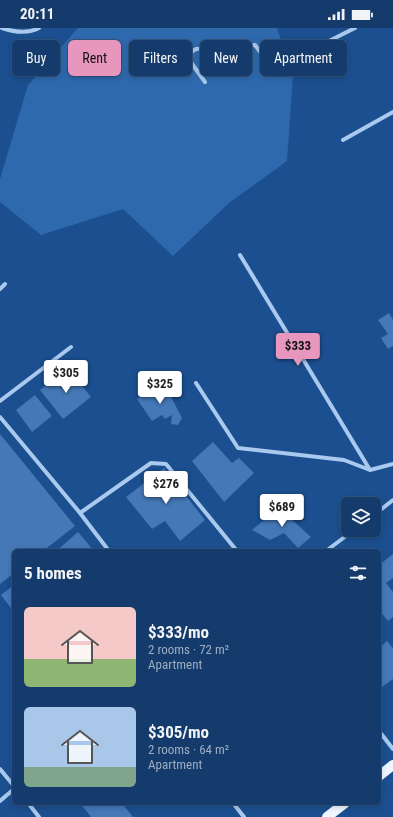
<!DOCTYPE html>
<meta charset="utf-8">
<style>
:root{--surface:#143b6b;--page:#214673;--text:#f1f3f6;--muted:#9dadc1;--line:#33557e;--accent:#e797bd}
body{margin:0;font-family:"Roboto Condensed",sans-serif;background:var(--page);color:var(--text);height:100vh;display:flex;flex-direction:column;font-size:15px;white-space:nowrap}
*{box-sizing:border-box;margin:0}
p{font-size:13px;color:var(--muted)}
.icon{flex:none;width:22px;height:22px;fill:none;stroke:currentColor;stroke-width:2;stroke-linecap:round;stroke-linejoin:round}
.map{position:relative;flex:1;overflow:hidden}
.side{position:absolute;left:12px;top:521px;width:369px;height:256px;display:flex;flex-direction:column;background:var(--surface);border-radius:6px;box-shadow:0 2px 6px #0003,0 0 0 1px var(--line)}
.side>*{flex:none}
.top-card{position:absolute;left:12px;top:12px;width:369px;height:36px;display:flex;gap:8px}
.fabs{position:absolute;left:341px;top:469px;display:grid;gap:8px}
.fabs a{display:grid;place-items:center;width:40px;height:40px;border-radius:6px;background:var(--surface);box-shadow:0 2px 6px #0003,0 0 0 1px var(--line);font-size:20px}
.price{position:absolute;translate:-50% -34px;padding:0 9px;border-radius:4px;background:#fff;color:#222;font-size:13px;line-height:26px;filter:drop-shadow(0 1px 2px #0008)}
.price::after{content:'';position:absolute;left:50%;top:24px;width:12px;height:9px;margin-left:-6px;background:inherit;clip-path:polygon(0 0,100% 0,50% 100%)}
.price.on{background:var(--accent);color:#111}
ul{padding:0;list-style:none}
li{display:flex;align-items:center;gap:12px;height:100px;padding:0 12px}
li span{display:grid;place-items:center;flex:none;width:112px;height:80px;border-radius:6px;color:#555}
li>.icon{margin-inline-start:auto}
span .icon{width:48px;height:48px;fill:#fffc;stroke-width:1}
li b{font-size:17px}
h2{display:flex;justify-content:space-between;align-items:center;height:48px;padding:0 12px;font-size:17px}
.chip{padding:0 14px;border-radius:6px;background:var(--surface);box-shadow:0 2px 6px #0003,0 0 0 1px var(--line);font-size:14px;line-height:36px}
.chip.on{background:var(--accent);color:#111}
.status{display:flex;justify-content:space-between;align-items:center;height:28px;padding:0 20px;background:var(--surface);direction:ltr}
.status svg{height:11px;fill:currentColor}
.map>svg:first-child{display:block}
.green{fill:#2e69ad}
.building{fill:#4478b7}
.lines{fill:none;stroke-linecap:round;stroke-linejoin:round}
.street{stroke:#a9c9ee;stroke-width:4}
.primary{stroke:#f0f6ff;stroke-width:10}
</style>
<div class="status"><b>20:11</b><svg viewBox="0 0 49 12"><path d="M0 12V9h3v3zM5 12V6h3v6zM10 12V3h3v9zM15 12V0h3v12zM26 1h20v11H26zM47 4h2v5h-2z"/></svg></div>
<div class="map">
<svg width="393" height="789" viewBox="0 0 393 789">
<rect width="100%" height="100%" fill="#1b4f8f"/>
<path class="green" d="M78,0H277L293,46L287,133L229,175L173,228L123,181L41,207L0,174V151L28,57Z"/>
<path class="building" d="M389,285L393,292V318L388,321L381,310L388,306L378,292Z
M68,340L91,369L63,391L40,362Z
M164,355L182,390L178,397L171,396L172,387L165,391L162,387L152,393L137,371Z
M35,367L52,388L32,404L16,382Z
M0,406L75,498L43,523H14V545L0,556Z
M213,414L232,435L239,430L254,445L224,474L192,433Z
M164,440L205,492L180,513L165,493L152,501L126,469Z
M279,480L311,509L298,520L284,505L270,512L252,502Z
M78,504L94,523H56Z
M393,526V550L386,555L393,564V589L388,593L379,582V537Z
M14,557V584L1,567Z
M387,613L393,620V651L379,661V620Z
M80,775H122L133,789H91Z"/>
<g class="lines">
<path class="street" d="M2,0C14,4 28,6 39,0
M205,54L190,33L188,26L196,21L255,17L267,33L275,38L309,20L323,16L355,0
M343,112L393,84
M240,227L370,442
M0,261L5,256
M196,355L238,420L344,432L370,442L393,436
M0,373L71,319
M0,389L80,485L151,435L166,436L237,523
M80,485L109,523
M374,487L393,472
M326,523L354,502
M379,703L393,721
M0,741L14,758
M0,773L14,761
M28,775L39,789
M233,775L244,789"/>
<path class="primary" d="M379,748L393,737
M327,789L345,775"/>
</g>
</svg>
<div class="fabs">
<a><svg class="icon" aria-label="layers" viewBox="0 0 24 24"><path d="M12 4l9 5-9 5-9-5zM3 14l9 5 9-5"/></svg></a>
</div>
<b class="price on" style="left:298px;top:339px">$333</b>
<b class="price" style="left:66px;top:366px">$305</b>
<b class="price" style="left:160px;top:377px">$325</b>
<b class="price" style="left:166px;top:477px">$276</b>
<b class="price" style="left:282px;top:500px">$689</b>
<div class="top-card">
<a class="chip">Buy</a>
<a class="chip on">Rent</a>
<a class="chip">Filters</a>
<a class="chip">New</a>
<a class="chip">Apartment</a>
</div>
<section class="side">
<h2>5 homes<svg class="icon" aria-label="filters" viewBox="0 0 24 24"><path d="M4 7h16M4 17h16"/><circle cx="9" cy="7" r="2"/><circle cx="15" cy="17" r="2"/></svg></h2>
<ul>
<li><span style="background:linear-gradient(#f6c9c9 65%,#8fb573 0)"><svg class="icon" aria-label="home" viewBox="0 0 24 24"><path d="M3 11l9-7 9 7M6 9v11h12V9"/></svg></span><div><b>$333/mo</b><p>2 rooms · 72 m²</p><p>Apartment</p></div></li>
<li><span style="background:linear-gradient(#a9c7e8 75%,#7fa58c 0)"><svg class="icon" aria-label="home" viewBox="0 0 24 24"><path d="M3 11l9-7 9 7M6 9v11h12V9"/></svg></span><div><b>$305/mo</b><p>2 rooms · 64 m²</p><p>Apartment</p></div></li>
</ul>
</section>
</div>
